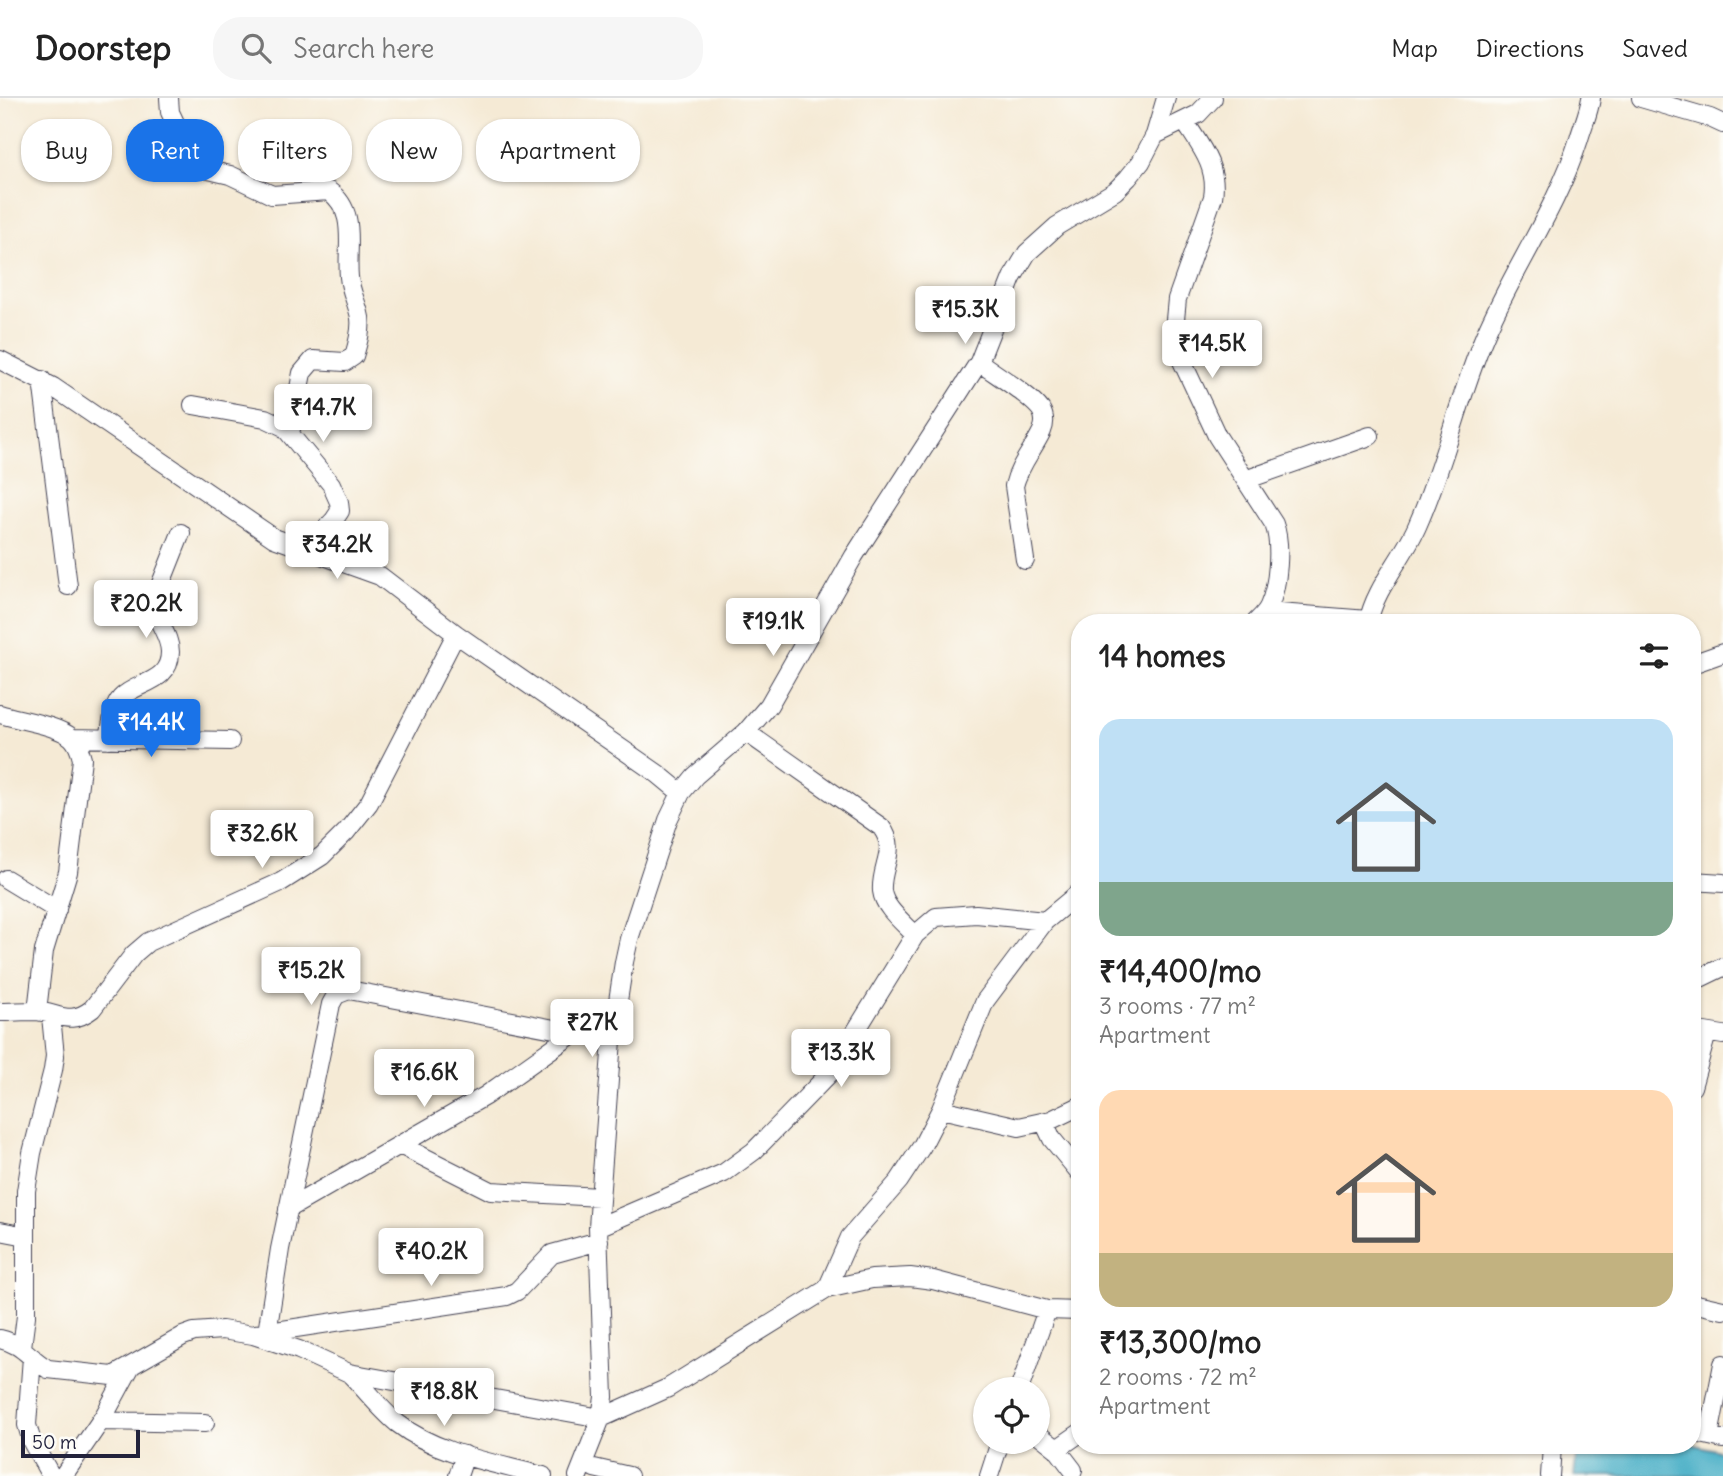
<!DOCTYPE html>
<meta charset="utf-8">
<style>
:root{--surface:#fff;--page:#f6f6f6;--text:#222;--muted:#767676;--line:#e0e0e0;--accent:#1a73e8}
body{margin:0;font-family:Delius,sans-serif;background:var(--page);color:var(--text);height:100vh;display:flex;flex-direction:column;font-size:26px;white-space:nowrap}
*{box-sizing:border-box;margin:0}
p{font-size:23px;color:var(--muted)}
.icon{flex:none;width:38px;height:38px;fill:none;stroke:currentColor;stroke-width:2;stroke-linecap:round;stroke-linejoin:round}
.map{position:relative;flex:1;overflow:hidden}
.side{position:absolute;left:1071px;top:516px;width:630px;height:840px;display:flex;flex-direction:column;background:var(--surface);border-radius:28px;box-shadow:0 2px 5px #0004}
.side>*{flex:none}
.top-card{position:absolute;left:21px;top:21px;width:665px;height:63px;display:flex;gap:14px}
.fabs{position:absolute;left:973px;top:1279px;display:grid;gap:14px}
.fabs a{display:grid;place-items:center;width:77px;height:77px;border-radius:50%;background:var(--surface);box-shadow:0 2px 5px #0004;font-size:35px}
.scale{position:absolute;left:21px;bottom:18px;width:119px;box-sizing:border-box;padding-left:7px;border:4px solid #22223b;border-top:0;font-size:19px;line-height:24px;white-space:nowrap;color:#22223b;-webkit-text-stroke:5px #fdfcf7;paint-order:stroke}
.price{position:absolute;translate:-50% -60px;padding:0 16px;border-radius:7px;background:#fff;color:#222;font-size:23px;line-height:46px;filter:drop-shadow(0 2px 4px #0008)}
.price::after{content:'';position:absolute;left:50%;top:42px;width:21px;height:16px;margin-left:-10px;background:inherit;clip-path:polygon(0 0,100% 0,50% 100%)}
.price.on{background:var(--accent);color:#fff}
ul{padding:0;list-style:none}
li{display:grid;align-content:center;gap:14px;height:371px;padding:0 28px}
li span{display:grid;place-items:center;height:217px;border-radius:21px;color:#555}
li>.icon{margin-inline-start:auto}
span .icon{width:126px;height:126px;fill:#fffc;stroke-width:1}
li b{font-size:30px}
h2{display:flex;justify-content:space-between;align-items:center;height:84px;padding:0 28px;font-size:30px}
.tag{padding:0 24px;border-radius:28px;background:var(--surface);box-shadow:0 2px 5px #0004;font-size:24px;line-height:63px}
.tag.on{background:var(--accent);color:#fff}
header{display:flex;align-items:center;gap:42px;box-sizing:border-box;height:98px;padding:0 35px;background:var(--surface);border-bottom:2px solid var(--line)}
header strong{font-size:33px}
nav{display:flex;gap:38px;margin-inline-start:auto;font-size:24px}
.search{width:490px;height:63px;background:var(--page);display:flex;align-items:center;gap:18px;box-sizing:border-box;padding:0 24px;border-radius:28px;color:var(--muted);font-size:26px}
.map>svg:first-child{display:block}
.water{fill:#47aec6;stroke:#346880;stroke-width:2}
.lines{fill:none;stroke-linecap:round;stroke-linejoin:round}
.minor-casing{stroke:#424052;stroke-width:20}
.minor{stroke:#fff;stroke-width:18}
</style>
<header>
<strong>Doorstep</strong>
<div class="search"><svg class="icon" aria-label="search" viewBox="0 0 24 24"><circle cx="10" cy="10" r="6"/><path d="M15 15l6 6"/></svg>Search here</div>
<nav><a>Map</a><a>Directions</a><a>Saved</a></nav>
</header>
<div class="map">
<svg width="1723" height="1378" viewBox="0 0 1723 1378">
<rect width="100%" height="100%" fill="#fdfcf7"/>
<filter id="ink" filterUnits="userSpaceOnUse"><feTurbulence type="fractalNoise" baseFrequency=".0143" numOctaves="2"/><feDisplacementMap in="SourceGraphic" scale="14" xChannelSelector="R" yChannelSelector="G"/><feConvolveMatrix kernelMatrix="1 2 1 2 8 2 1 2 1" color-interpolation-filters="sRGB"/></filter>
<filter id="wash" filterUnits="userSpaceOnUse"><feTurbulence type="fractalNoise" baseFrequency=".00686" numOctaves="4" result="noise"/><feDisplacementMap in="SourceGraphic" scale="28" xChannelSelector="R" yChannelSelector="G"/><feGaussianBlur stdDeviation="1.57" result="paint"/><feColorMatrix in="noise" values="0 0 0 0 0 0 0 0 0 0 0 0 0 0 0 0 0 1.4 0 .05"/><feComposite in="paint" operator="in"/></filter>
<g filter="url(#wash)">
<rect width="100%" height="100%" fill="#f5ead5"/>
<path class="water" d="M1692,1346L1723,1354V1378H1574L1577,1353L1586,1348Z"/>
</g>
<g filter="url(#ink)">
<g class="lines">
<defs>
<path id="minor" d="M169,0L170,14L196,69L230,77L272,97L329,93C358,114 346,148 349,179C350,191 356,203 359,215C363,228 358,245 354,258L345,264L313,262L302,275L290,336
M1641,0L1710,20L1723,26
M1185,24C1201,49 1218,69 1213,99L1177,201L1174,232L1181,261L1217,338L1274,426C1282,447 1278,488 1269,508C1266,515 1260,520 1255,525
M1155,37L1198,16L1213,0
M0,262L53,289L274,440L380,478L456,536L658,676L681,695
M979,264C995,276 1030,297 1041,312C1045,319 1045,326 1042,333C1033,352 1019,367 1014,388L1025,462
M42,282L68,488
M193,307L265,320L284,329L331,386L339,404L340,413L334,422L306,452
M1245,382L1370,338
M1266,514L1368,522
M1368,525C1375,489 1404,460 1418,426C1445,365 1459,298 1485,237C1514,170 1557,110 1579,41C1583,27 1589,14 1591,0
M1692,566L1723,555
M0,616C19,622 58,627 72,640C78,646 80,653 82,661L68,774L44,853L37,913
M746,634L881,729C899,752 880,768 882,793C884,810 904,825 915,837
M72,640L230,643
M109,641C112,627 112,610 121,600C136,583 170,586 170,554C170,536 154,522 154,503L181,435
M6,781L57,812
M1692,783L1723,785
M1692,884L1723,869
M0,914C11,914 23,913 34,913C58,914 69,929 92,911L134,856L148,844L281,784L322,758L346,734L369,705L456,536
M1692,932L1723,937
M1692,989L1707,935
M941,1011L1019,1029L1051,1022L1080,1008
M1044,1024L1052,1041L1080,1075
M400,1047L491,1093L600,1099
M288,1111L485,998L574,935
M598,1129L724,1075L754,1053L830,975L915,837L936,819L976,816L1045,823
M0,1133L26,1138
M827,1191L850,1139L899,1083L922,1048L941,1011L985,903L1045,823L1080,794
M1692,1205L1723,1212
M267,1235L280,1151L331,906L336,897L349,892L612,942
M256,1236L507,1198L517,1193L552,1156L599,1143
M0,1241C25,1247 28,1260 48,1271L113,1278L183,1238L194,1234L222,1232L253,1237L299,1252L349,1275L601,1320L668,1290L827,1191L872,1181L910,1179L933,1182L1047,1212L1080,1213
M22,1249L26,1218V1093L32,1055L53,972L55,958L51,918
M32,1259L27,1327L32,1344L51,1378
M349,1275C365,1291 380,1311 397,1325C438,1357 495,1365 543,1378
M1019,1292L1047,1212
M101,1323L205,1325
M1692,1334L1723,1341
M1038,1336L1057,1351L1073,1372
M1709,1338L1723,1266
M1057,1351L1080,1335
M594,1370L629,1378
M63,1378L104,1318L130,1270
M458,1378L465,1357
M578,1378L601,1320L604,1299L598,1129L612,942L624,864L629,841L668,722L681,695L695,678L746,634L769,607L854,458L979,264L1012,180L1027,155L1057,128L1115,93L1128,80L1141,64L1155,37L1166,0
M989,1378L1000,1344
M1550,1378L1552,1348"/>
</defs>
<use href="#minor" class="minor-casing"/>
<use href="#minor" class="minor"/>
</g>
</g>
</svg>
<div class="fabs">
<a><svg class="icon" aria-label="locate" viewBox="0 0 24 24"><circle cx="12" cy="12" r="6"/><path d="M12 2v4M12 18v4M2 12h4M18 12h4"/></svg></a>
</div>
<div class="scale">50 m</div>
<b class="price" style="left:965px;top:248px">₹15.3K</b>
<b class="price" style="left:1212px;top:282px">₹14.5K</b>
<b class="price" style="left:323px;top:346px">₹14.7K</b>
<b class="price" style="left:337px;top:483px">₹34.2K</b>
<b class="price" style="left:146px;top:542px">₹20.2K</b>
<b class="price" style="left:773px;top:560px">₹19.1K</b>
<b class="price on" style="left:151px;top:661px">₹14.4K</b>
<b class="price" style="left:262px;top:772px">₹32.6K</b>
<b class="price" style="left:311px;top:909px">₹15.2K</b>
<b class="price" style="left:592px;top:961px">₹27K</b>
<b class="price" style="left:841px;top:991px">₹13.3K</b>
<b class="price" style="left:424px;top:1011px">₹16.6K</b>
<b class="price" style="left:431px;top:1190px">₹40.2K</b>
<b class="price" style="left:444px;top:1330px">₹18.8K</b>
<div class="top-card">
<a class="tag">Buy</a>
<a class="tag on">Rent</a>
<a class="tag">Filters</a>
<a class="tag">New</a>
<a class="tag">Apartment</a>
</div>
<section class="side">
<h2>14 homes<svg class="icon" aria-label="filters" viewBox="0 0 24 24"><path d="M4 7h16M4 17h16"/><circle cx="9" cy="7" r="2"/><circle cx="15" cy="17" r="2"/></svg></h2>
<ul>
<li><span style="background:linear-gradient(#bfe0f5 75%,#7fa58c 0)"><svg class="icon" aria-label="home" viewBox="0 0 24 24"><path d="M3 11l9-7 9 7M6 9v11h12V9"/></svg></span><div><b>₹14,400/mo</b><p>3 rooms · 77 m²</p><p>Apartment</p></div></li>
<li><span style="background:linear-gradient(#ffd9b3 75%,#c2b280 0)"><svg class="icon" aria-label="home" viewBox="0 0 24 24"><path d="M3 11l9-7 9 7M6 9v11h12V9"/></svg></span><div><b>₹13,300/mo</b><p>2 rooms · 72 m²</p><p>Apartment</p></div></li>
</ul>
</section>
</div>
